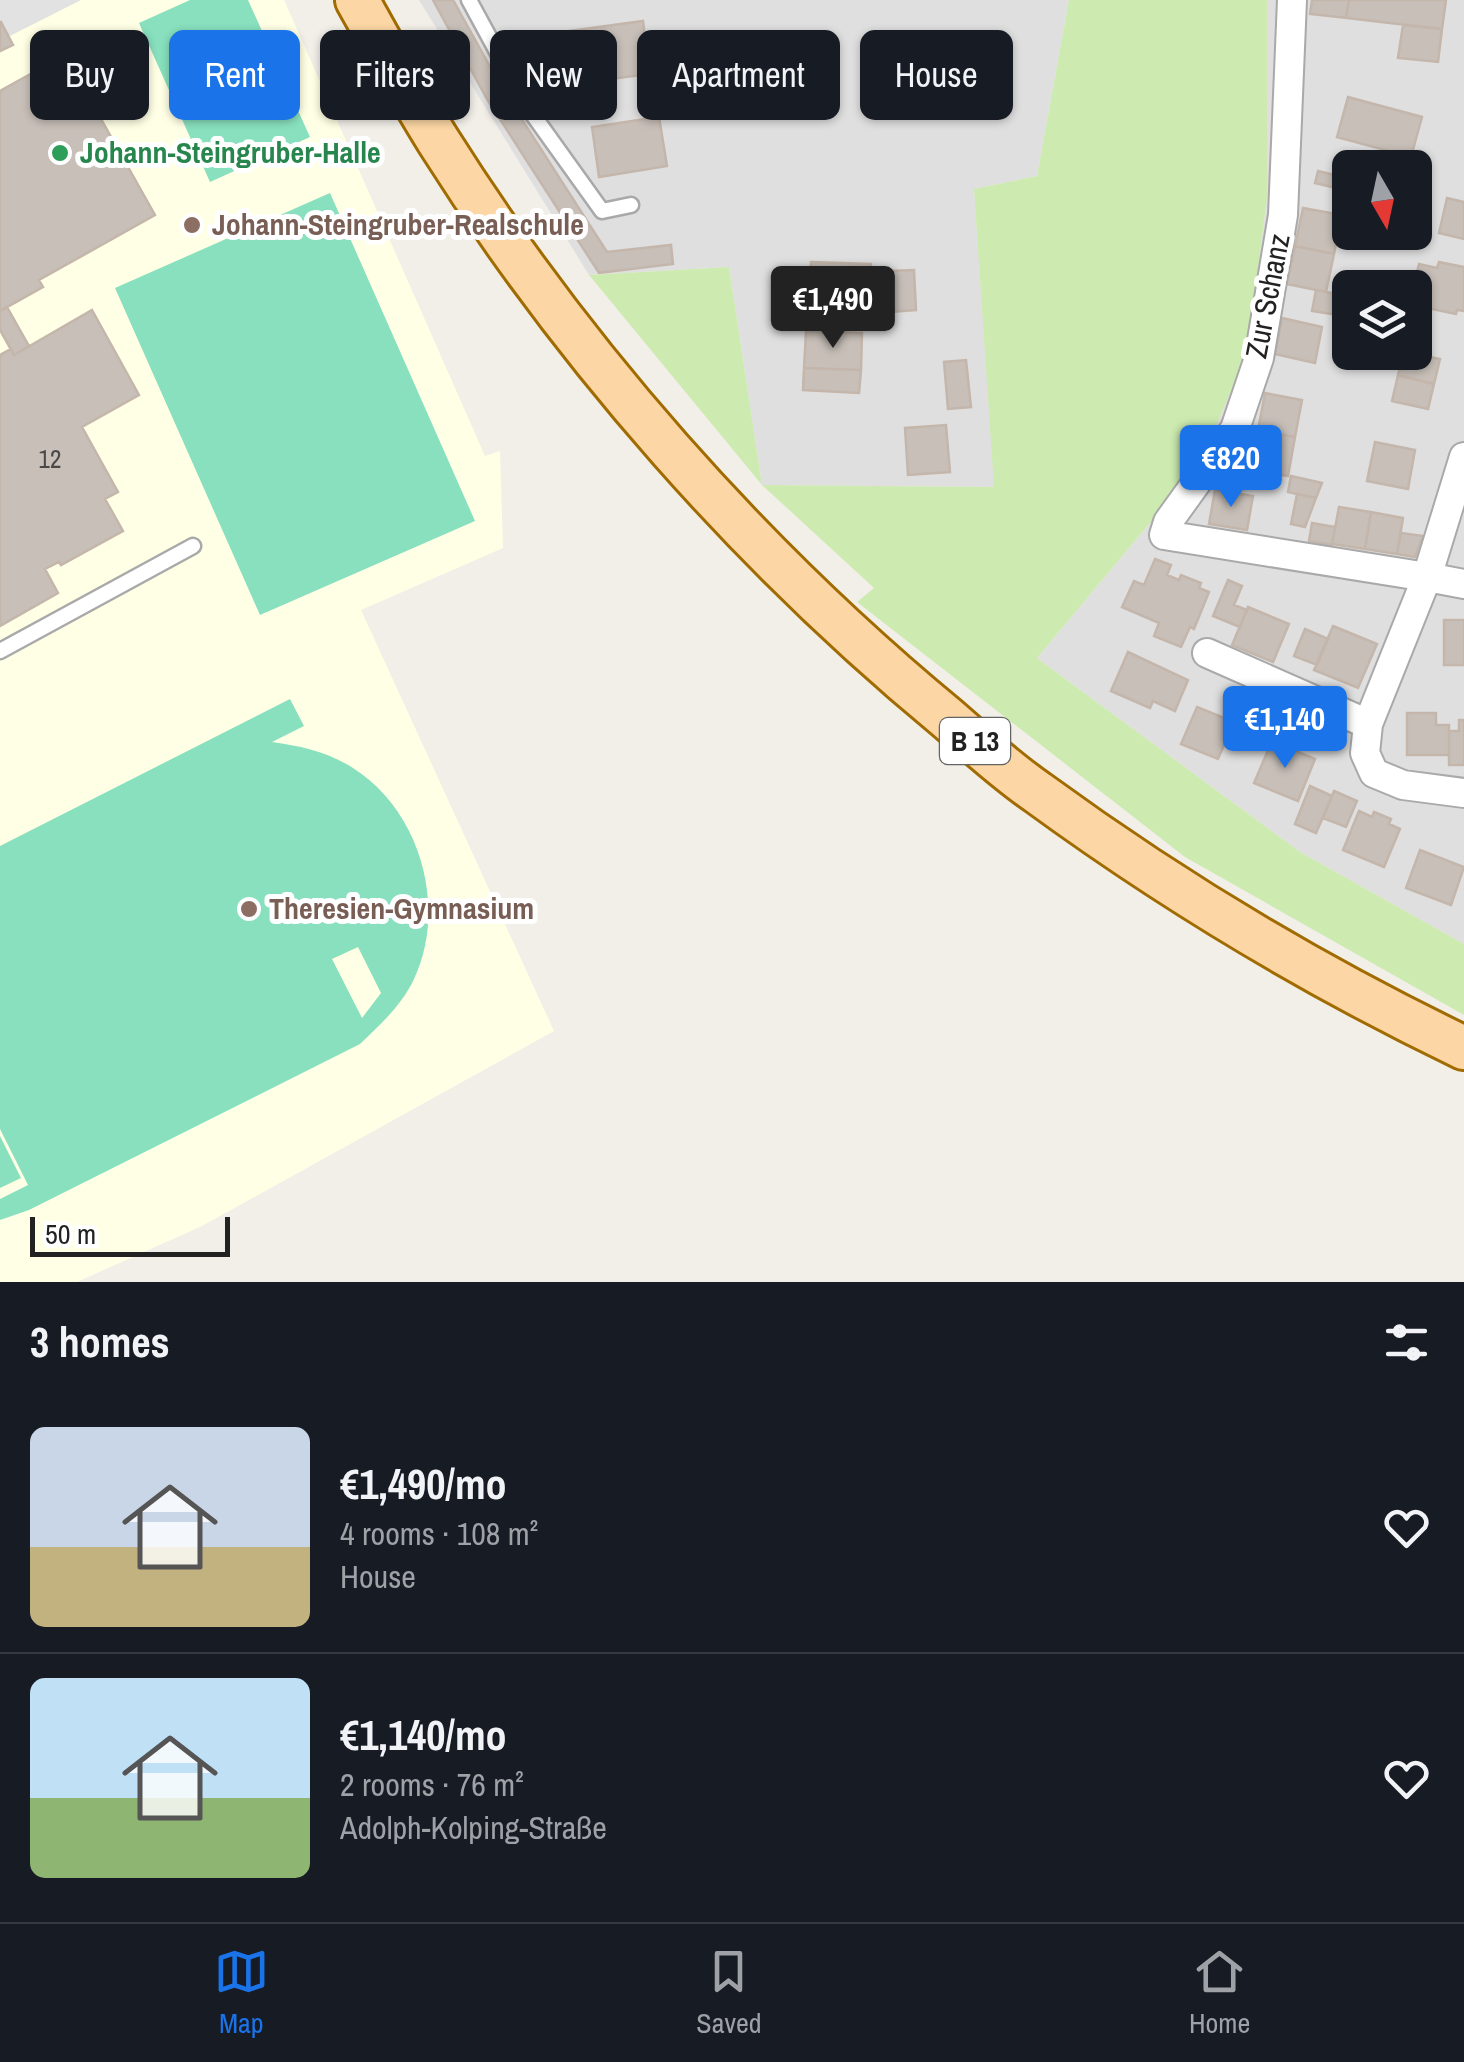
<!DOCTYPE html>
<meta charset="utf-8">
<style>
:root{--surface:#171b24;--page:#242831;--text:#f1f3f6;--muted:#9ea1a6;--line:#363941;--accent:#1a73e8}
body{margin:0;font-family:"Archivo Narrow",sans-serif;background:var(--page);color:var(--text);height:100vh;display:flex;flex-direction:column;font-size:38px;white-space:nowrap}
*{box-sizing:border-box;margin:0}
p{font-size:32px;color:var(--muted)}
.icon{flex:none;width:55px;height:55px;fill:none;stroke:currentColor;stroke-width:2;stroke-linecap:round;stroke-linejoin:round}
.map{position:relative;height:1282px;overflow:hidden}
.panel{display:flex;flex-direction:column;background:var(--surface);flex:1}
.panel>*{flex:none}
.hud{position:absolute;left:30px;top:30px;width:1405px;height:90px;display:flex;gap:20px}
.needle{width:65px;rotate:171deg}
.fabs{position:absolute;left:1332px;top:150px;display:grid;gap:20px}
.fabs a{display:grid;place-items:center;width:100px;height:100px;border-radius:15px;background:var(--surface);box-shadow:0 2px 8px #0004;font-size:50px}
.scale{position:absolute;left:30px;bottom:25px;width:200px;box-sizing:border-box;padding-left:10px;border:5px solid #222;border-top:0;font-size:28px;line-height:35px;white-space:nowrap;color:#222;-webkit-text-stroke:8px #fff;paint-order:stroke}
.price{position:absolute;translate:-50% -85px;padding:0 22px;border-radius:10px;background:var(--accent);color:#fff;font-size:32px;line-height:65px;filter:drop-shadow(0 2px 5px #0008)}
.price::after{content:'';position:absolute;left:50%;top:60px;width:30px;height:22px;margin-left:-15px;background:inherit;clip-path:polygon(0 0,100% 0,50% 100%)}
.price.on{background:#222;color:#fff}
ul{padding:0;list-style:none}
li{display:flex;align-items:center;gap:30px;height:250px;padding:0 30px}
li+li{border-top:2px solid var(--line)}
li span{display:grid;place-items:center;flex:none;width:280px;height:200px;border-radius:15px;color:#555}
li>.icon{margin-inline-start:auto}
span .icon{width:120px;height:120px;fill:#fffc;stroke-width:1}
li b{font-size:42px}
h2{display:flex;justify-content:space-between;align-items:center;height:120px;padding:0 30px;font-size:42px}
.chip{padding:0 35px;border-radius:15px;background:var(--surface);box-shadow:0 2px 8px #0004;font-size:35px;line-height:90px}
.chip.on{background:var(--accent);color:#fff}
.tabs{display:flex;justify-content:space-around;align-items:center;height:140px;border-top:2px solid var(--line);background:var(--surface);font-size:28px;color:var(--muted)}
.tabs a{display:grid;justify-items:center;gap:5px}
.tabs .on{color:var(--accent)}
.map>svg:first-child{display:block}
.residential{fill:#e0dfdf;fill-rule:evenodd}
.education{fill:#ffffe5}
.grass{fill:#cdebb0}
.pitch{fill:#88e0be;fill-rule:evenodd}
.parking{fill:#e2e2e2}
.building{fill:#c7bfb8;stroke:#c4b6ab;stroke-width:2.5}
.lines{fill:none;stroke-linecap:round;stroke-linejoin:round}
.service-casing{stroke:#a9a9a9;stroke-width:19}
.minor-casing{stroke:#a9a9a9;stroke-width:32}
.primary-casing{stroke:#a06b00;stroke-width:48}
.service{stroke:#fff;stroke-width:14}
.minor{stroke:#fff;stroke-width:28}
.primary{stroke:#fcd6a4;stroke-width:42}
.leisure-dot{fill:#2e9e5b;stroke:#fff;stroke-width:4}
.education-dot{fill:#8d6e63;stroke:#fff;stroke-width:4}
.labels{text-anchor:middle;stroke-width:10;stroke-linejoin:round;paint-order:stroke}
.number-label{font-size:25px;fill:#4b4948}
.shield{fill:#fff;stroke:#646464;stroke-width:2.5}
.shield-label{font-size:28px;font-weight:bold;fill:#222}
.leisure-label{font-size:30px;font-weight:bold;fill:#27864d;stroke:#fff;text-anchor:start}
.education-label{font-size:30px;font-weight:bold;fill:#785e54;stroke:#fff;text-anchor:start}
.street-label{font-size:30px;fill:#222;stroke:#fff}
</style>
<div class="map">
<svg width="1464" height="1282" viewBox="0 0 1464 1282">
<rect width="100%" height="100%" fill="#f2efe9"/>
<path class="residential" d="M419,0H1069L1037,176L974,189L995,487L762,485L729,267L589,275Z
M1267,0H1464V944L1300,852L1037,658L1201,462L1248,350L1267,197ZM1350,168H1415V232H1350ZM1350,288H1415V352H1350Z"/>
<path class="education" d="M0,0H284L485,456L500,451L503,548L361,610L554,1031L202,1226L77,1282H0Z"/>
<path class="grass" d="M1069,0H1267V197L1248,350L1201,462L1037,658L1300,852L1464,944V1015L1185,857L857,602L874,588L762,485L589,275L729,267L762,485L994,487L974,189L1037,176Z"/>
<path class="pitch" d="M190,0H248L310,137L210,182L139,23Z
M330,193L475,521L260,615L115,288Z
M290,699L304,726L272,742C301,746 328,752 353,768C420,810 448,907 414,979C402,1005 380,1025 360,1044L29,1210L0,1220V1199L28,1185L0,1129V846ZM358,947L381,993L362,1018L332,959Z
M0,1136L21,1178L0,1188Z"/>
<path class="parking" d="M0,0H81L0,41Z"/>
<path class="building" d="M433,0H453L503,90L607,252L671,245L673,264L599,273L487,99Z
M1312,0H1349L1346,18L1310,14Z
M1349,0H1446L1442,29L1346,18Z
M643,21L650,74L546,87L539,35Z
M1,22L13,45L0,51V23Z
M1403,25L1442,29L1438,62L1398,58Z
M65,55L155,215L39,280L43,287L0,311V91Z
M1348,97L1422,117L1411,157L1337,137Z
M659,117L667,166L599,177L592,127Z
M1318,171L1343,177L1340,189L1315,183Z
M1447,198L1464,202V239L1439,233Z
M1303,208L1342,215L1334,254L1295,246Z
M1415,223L1424,225L1420,242L1397,236L1398,232H1415Z
M1295,246L1334,254L1326,292L1287,284Z
M811,262L871,264L870,292L810,290Z
M1439,262L1464,267V311L1457,310L1456,314L1428,308L1429,303L1415,300L1413,288L1419,264L1437,268Z
M914,270L916,310L891,312L889,271Z
M1384,279L1414,286L1413,288H1382Z
M1316,290L1342,295L1338,315L1312,311Z
M7,307L29,346L14,355L0,330V311Z
M92,310L139,395L82,427L118,492L105,499L123,531L61,565L59,562L45,569L58,593L0,626V355L11,349L14,355Z
M1282,318L1322,327L1315,363L1275,354Z
M806,331L862,333L861,370L804,368Z
M1404,352L1440,359L1434,384L1398,375Z
M966,360L971,407L948,409L944,362Z
M804,368L861,370L859,393L803,390Z
M1398,375L1434,384L1428,409L1392,401Z
M1265,393L1302,400L1295,437L1258,430Z
M946,425L950,472L908,475L905,428Z
M1258,430L1295,437L1288,476L1252,470Z
M1375,442L1415,450L1408,489L1367,481Z
M1291,476L1322,483L1316,498L1288,492Z
M1215,490L1253,496L1247,530L1209,524Z
M1297,494L1316,498L1305,527L1291,524Z
M1339,507L1371,512L1365,549L1332,544Z
M1371,512L1403,518L1397,554L1365,549Z
M1312,523L1335,527L1332,545L1309,541Z
M1401,533L1423,536L1415,557L1397,554Z
M1155,559L1171,565L1167,575L1179,580L1181,575L1201,583L1199,588L1209,592L1194,629L1190,627L1181,647L1154,636L1159,623L1122,607L1134,581L1144,585Z
M1228,580L1242,586L1234,605L1247,610L1240,627L1213,616Z
M1248,607L1289,624L1273,662L1232,645Z
M1444,620H1464V665H1444Z
M1333,626L1377,644L1358,688L1314,670Z
M1305,629L1328,639L1317,665L1294,656Z
M1128,652L1188,680L1175,711L1153,701L1150,708L1111,691Z
M1197,707L1234,722L1218,759L1181,744Z
M1407,713H1436V725H1449V755H1407Z
M1459,720H1464V765H1449V731H1459Z
M1272,741L1315,759L1298,801L1254,783Z
M1310,786L1332,796L1316,833L1295,824Z
M1334,791L1357,801L1346,827L1323,818Z
M1359,811L1372,817L1374,812L1391,819L1389,824L1400,829L1384,867L1343,850Z
M1420,850L1464,867L1451,905L1406,888Z"/>
<g class="lines">
<defs>
<path id="service" d="M469,0L526,105L602,211L631,205
M0,651L193,546"/>
<path id="minor" d="M1292,0L1283,215L1259,358L1235,429L1168,522L1164,535L1427,577L1464,457
M1464,584L1427,577L1368,724L1365,753L1374,773L1403,785L1464,793
M1207,653L1368,724"/>
<path id="primary" d="M357,0C384,48 410,96 439,142C574,356 752,557 947,718C976,743 1005,770 1037,792C1171,890 1314,976 1464,1048"/>
</defs>
<use href="#service" class="service-casing"/>
<use href="#minor" class="minor-casing"/>
<use href="#primary" class="primary-casing"/>
<use href="#service" class="service"/>
<use href="#minor" class="minor"/>
<use href="#primary" class="primary"/>
</g>
<circle class="leisure-dot" cx="60" cy="153" r="10"/>
<g class="education-dot">
<circle cx="192" cy="225" r="10"/>
<circle cx="249" cy="909" r="10"/>
</g>
<g class="labels">
<g class="number-label">
<text x="50" y="468">12</text>
</g>
<rect class="shield" x="940" y="718" width="70" height="46" rx="8"/>
<g class="shield-label">
<text x="975" y="751">B 13</text>
</g>
<g class="leisure-label">
<text x="80" y="163">Johann-Steingruber-Halle</text>
</g>
<g class="education-label">
<text x="212" y="235">Johann-Steingruber-Realschule</text>
<text x="269" y="919">Theresien-Gymnasium</text>
</g>
<g class="street-label">
<text transform="translate(1268 296) rotate(-79)" y="10">Zur Schanz</text>
</g>
</g>
</svg>
<div class="fabs">
<a><svg class="needle" viewBox="-14 -14 28 28"><path d="M0-13l5 13h-10z" fill="#e53935"/><path d="M0 13l5-13h-10z" fill="#9ea1a6"/></svg></a>
<a><svg class="icon" aria-label="layers" viewBox="0 0 24 24"><path d="M12 4l9 5-9 5-9-5zM3 14l9 5 9-5"/></svg></a>
</div>
<div class="scale">50 m</div>
<b class="price on" style="left:833px;top:351px">€1,490</b>
<b class="price" style="left:1231px;top:510px">€820</b>
<b class="price" style="left:1285px;top:771px">€1,140</b>
<div class="hud">
<a class="chip">Buy</a>
<a class="chip on">Rent</a>
<a class="chip">Filters</a>
<a class="chip">New</a>
<a class="chip">Apartment</a>
<a class="chip">House</a>
</div>
</div>
<section class="panel">
<h2>3 homes<svg class="icon" aria-label="filters" viewBox="0 0 24 24"><path d="M4 7h16M4 17h16"/><circle cx="9" cy="7" r="2"/><circle cx="15" cy="17" r="2"/></svg></h2>
<ul>
<li><span style="background:linear-gradient(#c9d6e8 60%,#c2b280 0)"><svg class="icon" aria-label="home" viewBox="0 0 24 24"><path d="M3 11l9-7 9 7M6 9v11h12V9"/></svg></span><div><b>€1,490/mo</b><p>4 rooms · 108 m²</p><p>House</p></div><svg class="icon" aria-label="heart" viewBox="0 0 24 24"><path d="M12 20l-8-8c-3-5 5-10 8-4 3-6 11-1 8 4z"/></svg></li>
<li><span style="background:linear-gradient(#bfe0f5 60%,#8fb573 0)"><svg class="icon" aria-label="home" viewBox="0 0 24 24"><path d="M3 11l9-7 9 7M6 9v11h12V9"/></svg></span><div><b>€1,140/mo</b><p>2 rooms · 76 m²</p><p>Adolph-Kolping-Straße</p></div><svg class="icon" aria-label="heart" viewBox="0 0 24 24"><path d="M12 20l-8-8c-3-5 5-10 8-4 3-6 11-1 8 4z"/></svg></li>
</ul>
</section>
<nav class="tabs">
<a class="on"><svg class="icon" aria-label="map" viewBox="0 0 24 24"><path d="M3 6l6-2 6 2 6-2v14l-6 2-6-2-6 2zM9 4v14M15 6v14"/></svg>Map</a>
<a><svg class="icon" aria-label="saved" viewBox="0 0 24 24"><path d="M7 4h10v16l-5-4-5 4z"/></svg>Saved</a>
<a><svg class="icon" aria-label="home" viewBox="0 0 24 24"><path d="M3 11l9-7 9 7M6 9v11h12V9"/></svg>Home</a>
</nav>
